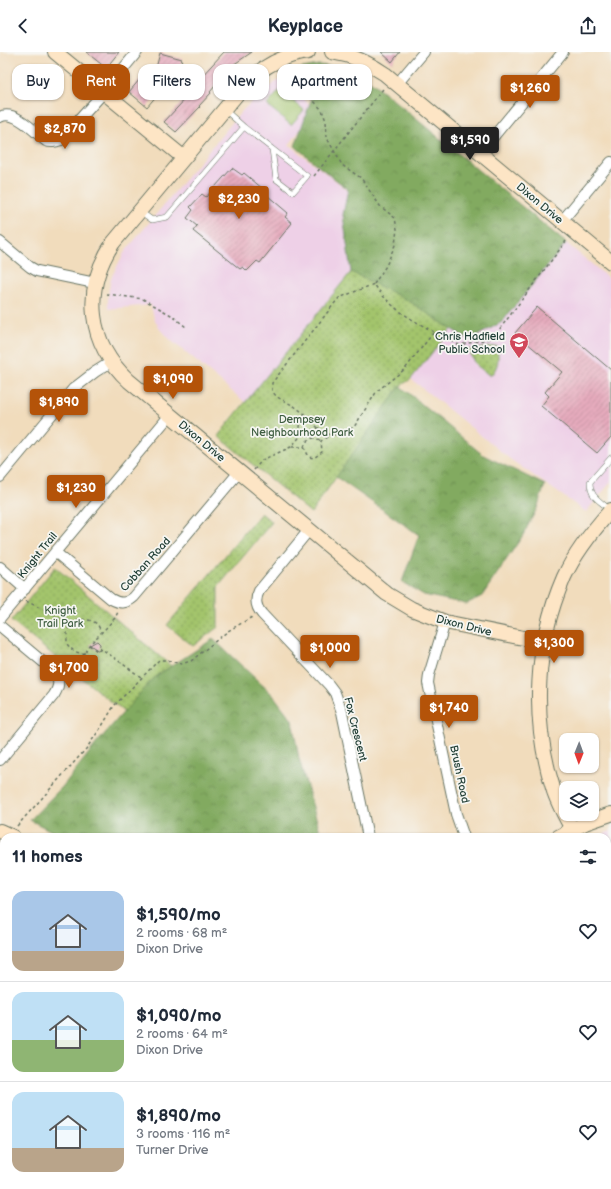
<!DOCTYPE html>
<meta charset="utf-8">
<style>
:root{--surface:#fff;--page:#f2f2f3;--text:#1f2937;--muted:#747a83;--line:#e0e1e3;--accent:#b45309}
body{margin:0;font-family:"Balsamiq Sans",sans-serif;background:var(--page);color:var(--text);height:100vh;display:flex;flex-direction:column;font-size:15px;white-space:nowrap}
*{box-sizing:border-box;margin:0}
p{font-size:13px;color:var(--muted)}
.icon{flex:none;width:22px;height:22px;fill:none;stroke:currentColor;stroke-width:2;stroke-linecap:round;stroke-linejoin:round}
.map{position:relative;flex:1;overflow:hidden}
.side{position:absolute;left:0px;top:781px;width:611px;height:356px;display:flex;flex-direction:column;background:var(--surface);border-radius:12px 12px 0 0;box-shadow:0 1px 3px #0004}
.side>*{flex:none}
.hud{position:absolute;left:12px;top:12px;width:400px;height:36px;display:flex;gap:8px}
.needle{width:26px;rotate:181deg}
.buttons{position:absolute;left:559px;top:681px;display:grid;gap:8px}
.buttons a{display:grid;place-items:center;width:40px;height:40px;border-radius:8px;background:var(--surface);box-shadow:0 1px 3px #0004;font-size:20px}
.price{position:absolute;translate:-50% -34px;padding:0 9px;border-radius:4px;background:var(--accent);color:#fff;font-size:13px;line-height:26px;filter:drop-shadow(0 1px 2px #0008)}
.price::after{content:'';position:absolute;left:50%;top:24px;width:12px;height:9px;margin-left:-6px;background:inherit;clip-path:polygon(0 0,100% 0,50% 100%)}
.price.on{background:#222;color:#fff}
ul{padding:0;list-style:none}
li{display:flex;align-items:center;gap:12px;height:100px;padding:0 12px}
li+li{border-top:1px solid var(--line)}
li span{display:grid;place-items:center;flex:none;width:112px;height:80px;border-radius:12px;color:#555}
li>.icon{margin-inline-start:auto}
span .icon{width:48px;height:48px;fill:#fffc;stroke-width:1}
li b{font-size:17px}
h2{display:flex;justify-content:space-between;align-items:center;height:48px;padding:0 12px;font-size:17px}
.pill{padding:0 14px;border-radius:12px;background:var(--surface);box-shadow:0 1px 3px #0004;font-size:14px;line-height:36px}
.pill.on{background:var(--accent);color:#fff}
header{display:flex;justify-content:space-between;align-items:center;height:52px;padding:0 12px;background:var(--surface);font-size:18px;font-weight:700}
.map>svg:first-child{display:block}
.built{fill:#eed0e7}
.forest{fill:url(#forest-crowns);stroke:#50744a}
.park{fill:url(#park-dots);stroke:#618050}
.pitch{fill:#a3c46c;stroke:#618050}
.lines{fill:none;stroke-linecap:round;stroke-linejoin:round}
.stream{stroke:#76b8eb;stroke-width:2.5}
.building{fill:url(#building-hatch)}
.lane-casing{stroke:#687564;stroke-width:6}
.street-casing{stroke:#687564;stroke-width:12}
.secondary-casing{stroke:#687564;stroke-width:16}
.highway-casing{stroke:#687564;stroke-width:20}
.path{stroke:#687564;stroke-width:1.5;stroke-dasharray:3 3;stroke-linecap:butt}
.lane{stroke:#fff;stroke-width:5}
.street{stroke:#fff;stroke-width:10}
.secondary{stroke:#fde5c5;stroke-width:14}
.highway{stroke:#fabe6d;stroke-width:18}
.labels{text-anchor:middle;stroke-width:3.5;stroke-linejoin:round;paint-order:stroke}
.street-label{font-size:11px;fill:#1f3d34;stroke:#f6f6f2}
.poi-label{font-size:11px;fill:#1f3d34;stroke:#f6f6f2;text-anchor:end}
.park-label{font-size:11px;fill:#405f42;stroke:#f6f6f2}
</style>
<header><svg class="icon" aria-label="back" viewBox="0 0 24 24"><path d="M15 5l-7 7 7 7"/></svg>Keyplace<svg class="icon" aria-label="share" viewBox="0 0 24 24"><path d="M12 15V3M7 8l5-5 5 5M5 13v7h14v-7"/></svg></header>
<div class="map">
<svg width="611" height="1137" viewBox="0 0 611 1137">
<defs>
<pattern id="forest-crowns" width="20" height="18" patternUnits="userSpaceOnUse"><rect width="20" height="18" fill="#82aa60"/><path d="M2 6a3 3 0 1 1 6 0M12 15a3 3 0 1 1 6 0" fill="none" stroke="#6a8c50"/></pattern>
<pattern id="park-dots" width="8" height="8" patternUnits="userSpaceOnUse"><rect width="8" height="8" fill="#a3c46c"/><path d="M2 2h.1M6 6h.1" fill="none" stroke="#84a05a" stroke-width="1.8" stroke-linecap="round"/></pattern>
<pattern id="building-hatch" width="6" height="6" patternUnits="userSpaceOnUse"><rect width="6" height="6" fill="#e6abbd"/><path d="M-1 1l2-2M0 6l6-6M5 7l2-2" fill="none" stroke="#ba8c9a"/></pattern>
</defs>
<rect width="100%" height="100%" fill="#f6f6f2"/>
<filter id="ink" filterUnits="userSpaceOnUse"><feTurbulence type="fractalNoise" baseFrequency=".025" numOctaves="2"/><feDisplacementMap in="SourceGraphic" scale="8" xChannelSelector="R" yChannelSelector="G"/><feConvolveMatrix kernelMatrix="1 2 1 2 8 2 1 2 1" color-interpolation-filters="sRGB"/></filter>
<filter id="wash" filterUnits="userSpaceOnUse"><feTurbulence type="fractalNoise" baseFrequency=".012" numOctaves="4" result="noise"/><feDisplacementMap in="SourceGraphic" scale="16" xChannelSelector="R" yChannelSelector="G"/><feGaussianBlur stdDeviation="0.9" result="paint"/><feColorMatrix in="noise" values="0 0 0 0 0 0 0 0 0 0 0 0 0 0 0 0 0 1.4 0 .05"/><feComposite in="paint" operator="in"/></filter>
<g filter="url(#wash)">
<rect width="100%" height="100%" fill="#f1dcbc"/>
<path class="built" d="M282,26L315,58L289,93L349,139L343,163L351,220L246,351L167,285L159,276L154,266L151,253L108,257V244L111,226L124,201L241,60L263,39Z
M566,191L611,228V430L586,460L510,407L411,327L451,277L470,288L502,270Z
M611,779V980L607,981V785H596Z
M611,1116V1137H550L561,1133H607V1117Z"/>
<path class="forest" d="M318,13C340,14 357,20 374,32L566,191L502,270L470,288L451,277L409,249L351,220L343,163L348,137L318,114L295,94L312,45L293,18Z
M400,334L483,403L545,433L537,456L523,483L482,544L466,552L424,543L402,530L419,483L336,425Z
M213,587L273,643L292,668L299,707L319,776L323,785H63L30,768L63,734L96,692L153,626Z"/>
<path class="park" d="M351,220L409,249L451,277L411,327L400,334L311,461L218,384Z
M497,294C499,305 499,316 490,324L475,312L468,298Z
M261,461L272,470L218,535V575L193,594L167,573Z
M55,515L171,614L153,626L124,660L12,570L11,569Z"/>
<path class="pitch" d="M280,38L304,58L291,73L267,53Z"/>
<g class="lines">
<path class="stream" d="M0,1024L4,1023"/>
</g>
<g id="blocks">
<path class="building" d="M86,0H119L106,16Z
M224,0H252L233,13L210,40L211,41L199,54L200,55L176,80L164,70L189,43L188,42L200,28L199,27Z
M381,0H400L392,10Z
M160,1L182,7L178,22L156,16Z
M151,14L169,29L147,55L129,40Z
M232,116L242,123L244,121L263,137L261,138L288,161L285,165L292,171L260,211L257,209L247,219L243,215L240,217L193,179L197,174L187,166L193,158L190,155L202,142L206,145Z
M537,255L611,318V385L597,401L541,354L549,344L545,340L562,320L515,281Z
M97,589L100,592L99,599L90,593Z"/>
</g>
</g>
<g filter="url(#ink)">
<use href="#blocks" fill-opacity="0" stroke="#687564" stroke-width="1"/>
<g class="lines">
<defs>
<path id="lane" d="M225,58L244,75L307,124L293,140L276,127L272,97
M141,160L152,168L167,165L244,75
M609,457C599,448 590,445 590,430L611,406"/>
<path id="street" d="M397,32L424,0
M0,65C14,57 35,80 46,89C51,91 55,90 61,88L104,40L137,0
M480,101L563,0
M562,169L611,110
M0,190L30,215L37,219L95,231
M0,425L73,337L95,320L111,310
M309,478L259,539C255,547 255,554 262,562L329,633L335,641L342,660L368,785
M55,500L111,547C120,552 126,552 134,545L239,420
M0,515L25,537
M0,566L170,363
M445,570L429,623L428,631L456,762L464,785
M0,574L55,620C60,629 59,635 54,643L0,708
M0,803L4,805
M0,928L4,923
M0,984L4,985"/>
<path id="secondary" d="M55,0L184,106
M308,0C285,3 265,13 248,29L113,191C82,238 88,291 129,329L387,542L412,557L445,570L543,590
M332,0C352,3 369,11 385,22L611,210
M572,777C565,764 557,750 553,736C531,666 535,592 564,525C574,503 595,476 611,458
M0,779L13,785
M558,785L585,771L611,762"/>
<path id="highway" d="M607,1018L611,1017
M607,1081L611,1079
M0,1097H4
M607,1102L611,1100
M146,1133L173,1137
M1,1137L18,1135L40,1137
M251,1137L269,1133
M334,1137L341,1133
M465,1137L474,1133
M531,1137L540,1133"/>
</defs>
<use href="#lane" class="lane-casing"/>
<use href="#street" class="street-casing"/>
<use href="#secondary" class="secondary-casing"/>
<use href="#highway" class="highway-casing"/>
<path class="path" d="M285,20L291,29L312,47L322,58L326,69L327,86L342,113L361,126L380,154L395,166L397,177L395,193L386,214L374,232
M284,39L291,29
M314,124L383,37
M107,242L143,247L171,263L186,275
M305,362L301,369L300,375L304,380L312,386
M318,376L305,362L294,354L277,345L272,339V331L334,252L339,246L374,232C392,258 408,265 434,280
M292,395H304L309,405L314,406L322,400L321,389L330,383
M304,395L306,390C312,385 315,385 321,389
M254,418L262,408L291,395L304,380L318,376L330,383L340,382L354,375L377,339L405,317L434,280L459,293L493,286L566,189
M26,549L52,562L70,573
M89,593L97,599L102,597L141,625
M85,601C76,602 72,598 67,592C67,586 66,578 70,573C77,566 90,566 97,572C99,574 100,578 101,580
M67,623L77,614L89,593L106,576L115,566L118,560
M17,774L86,697L102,674L114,654L159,608H167L181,612L191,609L228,579L252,565"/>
<use href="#lane" class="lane"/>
<use href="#street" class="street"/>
<use href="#secondary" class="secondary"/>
<use href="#highway" class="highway"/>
</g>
</g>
<defs>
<symbol id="school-pin" viewBox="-11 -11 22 30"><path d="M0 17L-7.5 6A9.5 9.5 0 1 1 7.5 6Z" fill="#d1495b" stroke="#f6f6f2"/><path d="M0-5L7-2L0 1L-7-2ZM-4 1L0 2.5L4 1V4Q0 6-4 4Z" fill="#fff"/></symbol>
</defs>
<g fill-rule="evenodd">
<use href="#school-pin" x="508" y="279" width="22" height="30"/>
</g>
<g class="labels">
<g class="street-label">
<text transform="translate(540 151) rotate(40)" y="4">Dixon Drive</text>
<text transform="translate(202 389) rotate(40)" y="4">Dixon Drive</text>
<text transform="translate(37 503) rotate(-51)" y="4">Knight Trail</text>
<text transform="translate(145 512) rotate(-48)" y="4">Cobban Road</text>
<text transform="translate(464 573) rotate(14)" y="4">Dixon Drive</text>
<text transform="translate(356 677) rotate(76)" y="4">Fox Crescent</text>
<text transform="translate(460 722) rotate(78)" y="4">Brush Road</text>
</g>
<g class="poi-label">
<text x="505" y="288">Chris Hadfield<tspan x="505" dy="13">Public School</tspan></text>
</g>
<g class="park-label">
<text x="302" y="371">Dempsey<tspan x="302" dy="13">Neighbourhood Park</tspan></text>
<text x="60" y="562">Knight<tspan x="60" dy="13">Trail Park</tspan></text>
</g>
</g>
</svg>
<div class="buttons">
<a><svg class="needle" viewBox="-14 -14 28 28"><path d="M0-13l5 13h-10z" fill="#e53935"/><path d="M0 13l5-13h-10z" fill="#747a83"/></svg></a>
<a><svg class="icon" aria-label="layers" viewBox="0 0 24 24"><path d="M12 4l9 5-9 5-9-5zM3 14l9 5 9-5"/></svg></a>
</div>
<b class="price" style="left:530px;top:57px">$1,260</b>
<b class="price" style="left:65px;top:98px">$2,870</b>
<b class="price on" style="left:470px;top:109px">$1,590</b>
<b class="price" style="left:239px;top:168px">$2,230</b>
<b class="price" style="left:173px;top:348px">$1,090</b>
<b class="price" style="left:59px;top:371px">$1,890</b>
<b class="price" style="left:76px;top:457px">$1,230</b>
<b class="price" style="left:554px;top:612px">$1,300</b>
<b class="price" style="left:330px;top:617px">$1,000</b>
<b class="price" style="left:69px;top:637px">$1,700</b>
<b class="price" style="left:449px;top:677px">$1,740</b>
<div class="hud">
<a class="pill">Buy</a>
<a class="pill on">Rent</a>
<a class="pill">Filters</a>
<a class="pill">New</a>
<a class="pill">Apartment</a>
</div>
<section class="side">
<h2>11 homes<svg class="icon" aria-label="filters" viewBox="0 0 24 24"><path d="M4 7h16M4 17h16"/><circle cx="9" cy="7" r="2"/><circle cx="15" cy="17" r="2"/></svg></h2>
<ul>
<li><span style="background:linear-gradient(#a9c7e8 75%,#b9a48a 0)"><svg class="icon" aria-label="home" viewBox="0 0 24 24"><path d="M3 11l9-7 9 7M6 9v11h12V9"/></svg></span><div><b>$1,590/mo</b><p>2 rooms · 68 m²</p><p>Dixon Drive</p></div><svg class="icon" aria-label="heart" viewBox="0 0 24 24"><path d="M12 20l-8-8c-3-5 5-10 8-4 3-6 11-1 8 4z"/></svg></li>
<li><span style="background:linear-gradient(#bfe0f5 60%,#8fb573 0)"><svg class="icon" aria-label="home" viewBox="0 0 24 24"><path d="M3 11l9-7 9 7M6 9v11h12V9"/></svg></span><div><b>$1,090/mo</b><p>2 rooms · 64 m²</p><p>Dixon Drive</p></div><svg class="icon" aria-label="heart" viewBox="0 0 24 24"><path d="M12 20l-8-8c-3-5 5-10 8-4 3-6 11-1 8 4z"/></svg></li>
<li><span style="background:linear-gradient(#bfe0f5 70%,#b9a48a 0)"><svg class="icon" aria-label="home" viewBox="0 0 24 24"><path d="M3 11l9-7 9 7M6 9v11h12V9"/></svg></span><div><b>$1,890/mo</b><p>3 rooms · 116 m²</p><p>Turner Drive</p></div><svg class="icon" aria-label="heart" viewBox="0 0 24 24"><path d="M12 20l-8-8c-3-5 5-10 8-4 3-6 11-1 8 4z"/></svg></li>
</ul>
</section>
</div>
